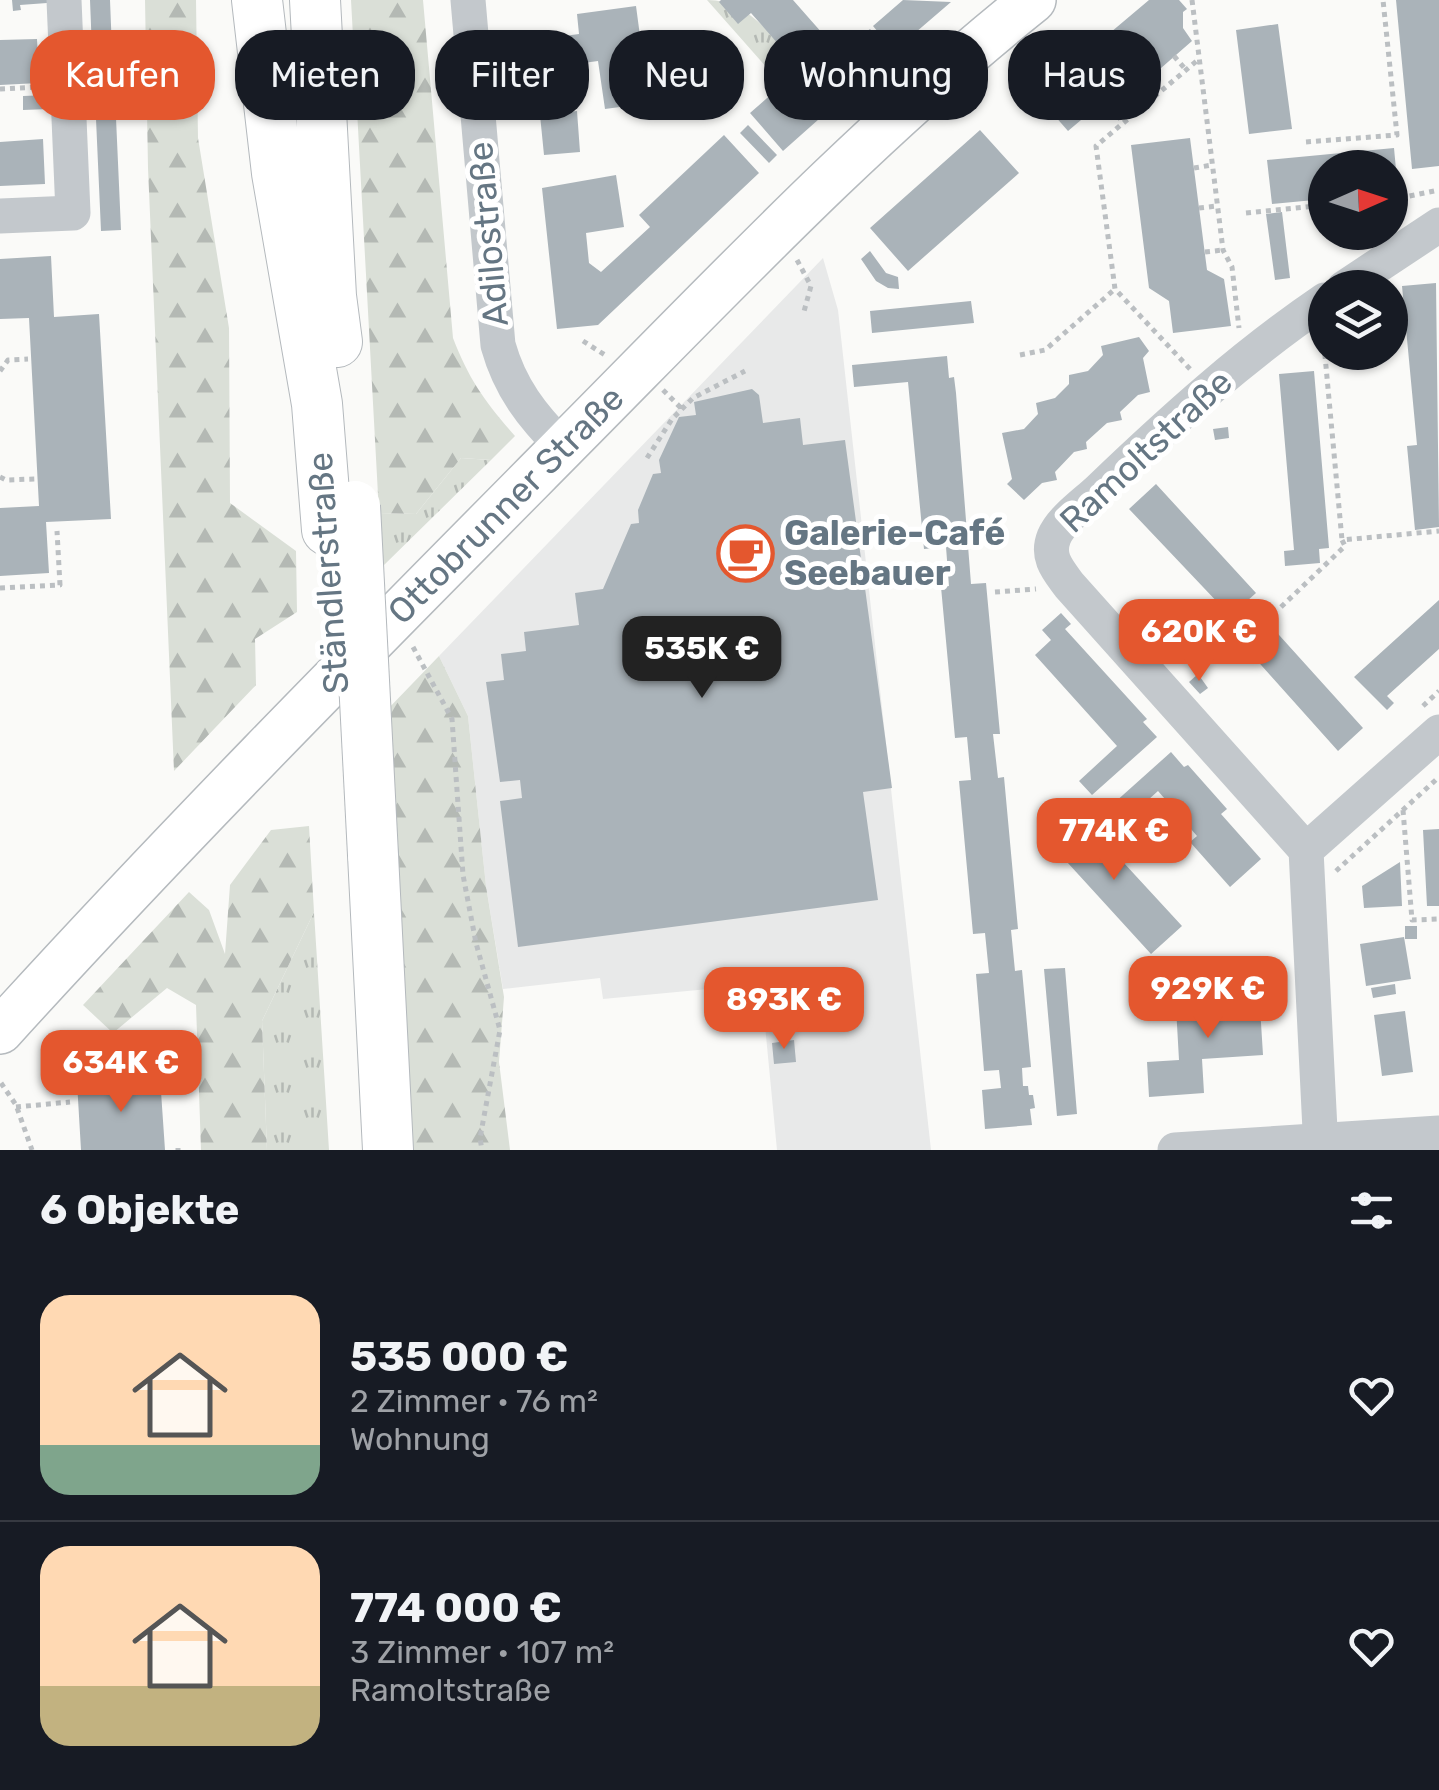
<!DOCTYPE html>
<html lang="de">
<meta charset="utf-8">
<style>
:root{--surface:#171b24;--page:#242831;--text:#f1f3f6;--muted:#9ea1a6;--line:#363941;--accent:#e4572e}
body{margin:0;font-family:Rubik,sans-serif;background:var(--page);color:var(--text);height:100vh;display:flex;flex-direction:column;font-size:38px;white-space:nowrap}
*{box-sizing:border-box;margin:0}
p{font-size:32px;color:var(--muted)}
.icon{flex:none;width:55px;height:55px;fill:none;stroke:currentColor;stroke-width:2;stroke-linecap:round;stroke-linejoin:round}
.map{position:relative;height:1150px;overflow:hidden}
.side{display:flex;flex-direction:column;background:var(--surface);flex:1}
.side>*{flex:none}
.guide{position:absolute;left:30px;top:30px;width:1380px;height:90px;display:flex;gap:20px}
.needle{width:65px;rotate:87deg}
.tools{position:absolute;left:1308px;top:150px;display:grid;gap:20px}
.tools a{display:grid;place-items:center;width:100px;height:100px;border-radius:50%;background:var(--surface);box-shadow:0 2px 8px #0004;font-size:50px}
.price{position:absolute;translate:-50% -85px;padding:0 22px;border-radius:20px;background:var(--accent);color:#fff;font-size:32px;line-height:65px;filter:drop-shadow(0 2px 5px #0008)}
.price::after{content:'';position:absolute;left:50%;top:60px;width:30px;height:22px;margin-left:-15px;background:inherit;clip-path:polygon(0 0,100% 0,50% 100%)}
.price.active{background:#222;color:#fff}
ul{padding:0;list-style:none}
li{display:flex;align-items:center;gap:30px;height:250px;padding:0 40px}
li+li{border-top:2px solid var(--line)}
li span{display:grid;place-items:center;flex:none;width:280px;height:200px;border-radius:30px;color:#555}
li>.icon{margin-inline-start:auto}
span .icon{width:120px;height:120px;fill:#fffc;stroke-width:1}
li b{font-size:42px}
h2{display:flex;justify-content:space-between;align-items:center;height:120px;padding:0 40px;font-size:42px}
.pill{padding:0 35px;border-radius:40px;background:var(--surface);box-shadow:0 2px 8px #0004;font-size:35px;line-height:90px}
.pill.active{background:var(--accent);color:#fff}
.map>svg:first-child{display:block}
.built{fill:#e8e9e9}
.grass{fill:url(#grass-tufts)}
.forest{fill:url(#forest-firs)}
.building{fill:#aab3b9}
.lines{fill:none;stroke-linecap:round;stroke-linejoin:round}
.major-casing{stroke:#b5babe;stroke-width:48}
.highway-casing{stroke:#b4b9bd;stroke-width:52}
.path{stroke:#bbbfc2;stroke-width:5;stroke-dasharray:5 5;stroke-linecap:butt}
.minor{stroke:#c3c8cc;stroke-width:35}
.major{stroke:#fff;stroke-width:45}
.highway{stroke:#fff;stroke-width:50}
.highway-bridge-casing{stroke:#b4b9bd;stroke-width:52;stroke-linecap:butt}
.highway-bridge{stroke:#fff;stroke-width:50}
.labels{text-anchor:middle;stroke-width:10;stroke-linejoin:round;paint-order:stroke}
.street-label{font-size:35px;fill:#657683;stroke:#fff}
.poi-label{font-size:35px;font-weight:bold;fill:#657683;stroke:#fff;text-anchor:start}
</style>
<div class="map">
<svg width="1439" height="1150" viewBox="0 0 1439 1150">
<defs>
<pattern id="grass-tufts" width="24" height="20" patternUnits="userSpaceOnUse" patternTransform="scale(2.5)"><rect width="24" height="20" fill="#dadfd7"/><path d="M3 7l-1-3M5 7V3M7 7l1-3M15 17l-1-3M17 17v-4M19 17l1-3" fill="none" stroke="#b4b9b4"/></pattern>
<pattern id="forest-firs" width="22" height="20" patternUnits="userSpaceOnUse" patternTransform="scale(2.5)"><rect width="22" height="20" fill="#dadfd7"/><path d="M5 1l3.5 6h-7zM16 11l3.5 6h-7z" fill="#b4b9b4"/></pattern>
</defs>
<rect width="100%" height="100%" fill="#fafaf8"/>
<path class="built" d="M823,258L838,310L931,1150H777L761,984L603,999L600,978L503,989L486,886L468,716L439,656Z"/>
<path class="grass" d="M707,0C750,0 774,39 800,69L782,85Z
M461,458L491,460L382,567L379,513L416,514Z
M314,912L329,1150H267L262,1021Z"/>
<path class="forest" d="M145,0H196L198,138L229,328L230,503L296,551L297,612L255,639L256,685L174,771L148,168Z
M351,0H423L453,338C469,380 486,403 515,436L491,460L461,458L416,514L379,513Z
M439,656L468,716L486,886L504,997L499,1062L510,1150H408L385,712Z
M309,826L314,912L262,1021L267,1150H201L196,1005L167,988L113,1033L83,1005L189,892L209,910L225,954L230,885L271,830Z"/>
<path class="building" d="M12,0H47V3L20,5L21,10L13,11Z
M90,0H110L114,101H94Z
M721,0H793L830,42L839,34L873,71L783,151L750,113L800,69L751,13L738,24L719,2Z
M903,0L951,2L894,51L873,26Z
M1149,0H1179L1187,9L1183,12V28L1192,41L1129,96L1113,93L1068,131L1047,107L1058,96L1041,74L1081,41L1098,43Z
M1396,0H1439V166L1412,169Z
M636,6L640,36L626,38L635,105L605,109L598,61L539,69L535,40L579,34L577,14Z
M1278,24L1292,129L1249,134L1236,30Z
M870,29L891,54L881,62L860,37Z
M37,39L38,57L56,56L58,82L0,85V40Z
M48,95L49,109L23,110V96Z
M577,111L580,152L544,155L540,115Z
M116,118L121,230L101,231L96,119Z
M748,125L777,155L769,163L740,133Z
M980,130L1019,173L908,271L870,228Z
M724,135L759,173L598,325L557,329L542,188L616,175L624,227L586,233L589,263L601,272L650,227L639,215Z
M1190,138L1207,270L1224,279L1231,326L1173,333L1169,301L1149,288L1131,145Z
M43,139L45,184L0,186V142Z
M1394,148L1398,191L1390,192V168H1325V199L1272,204L1267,160Z
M1282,212L1290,278L1275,280L1266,214Z
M870,251L886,273L898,277L899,289L888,288L876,281L861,259Z
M51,256L54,317L99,314L111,519L46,522L49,573L0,576V508L39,506L29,318L0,319V259Z
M1436,283L1439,527L1415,530L1407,446L1417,445L1402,286Z
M971,301L974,323L872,333L870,311Z
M1139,337L1149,351L1143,358L1150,392L1138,395L1120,412L1122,420L1107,423L1086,442L1087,449L1074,452L1055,472L1057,480L1042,483L1024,500L1007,484L1012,479L1002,433L1024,429L1038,414L1036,403L1055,398L1069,384V375L1088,371L1103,355L1101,346Z
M947,356L949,378L954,377L956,393L971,584L986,583L1000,734H993L998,778L1004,777L1018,929L1011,930L1015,971L1022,970L1031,1067L1022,1068L1023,1086H1028L1029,1095H1033L1035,1108L1030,1109L1032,1125L985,1129L982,1090L1001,1088L999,1070L984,1071L976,974L989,973L985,933L973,934L959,781L971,780L967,737L955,738L941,587L949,586L946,547L924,549L908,382L854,387L852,365Z
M1314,371L1329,548L1319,549L1320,563L1285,566L1284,551L1294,550L1279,374Z
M752,389L759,395L763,423L800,418L803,445L845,440L892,788L863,792L878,900L518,947L500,801L522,798L520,780L500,782L486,682L504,680L501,654L526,651L524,632L579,625L575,593L603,589L631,524L639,523L638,510L653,474L661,473L659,460L679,417L696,415L694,402Z
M1228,427L1229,438L1215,440L1213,429Z
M1156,484L1256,593L1247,601L1255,612L1240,626L1129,509Z
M1439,600V649L1387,696L1394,703L1387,710L1354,677Z
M1263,610L1270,617L1257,628L1251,621Z
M1061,613L1071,624L1065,629L1147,719L1143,722L1157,737L1092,795L1079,781L1117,746L1035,655L1051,640L1042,630Z
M1269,624L1363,728L1338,751L1245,647Z
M1198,674L1208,688L1200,694L1189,682Z
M1171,752L1184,767L1188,765L1227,809L1221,814L1261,859L1230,887L1190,842L1197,836L1158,791L1118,827L1104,812Z
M1076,811L1182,926L1151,954L1046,839Z
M1439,829V906H1427L1423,830Z
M1400,862L1402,906L1364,908L1362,886Z
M1405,926H1417V939H1405Z
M1404,937L1411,979L1366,986L1360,944Z
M1065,968L1077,1114L1057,1116L1044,969Z
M1395,984L1396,994L1373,998L1371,988Z
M1259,991L1263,1055L1202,1059L1204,1093L1149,1097L1147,1062L1179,1060L1176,1007L1210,1005L1209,994Z
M793,1004V1028L776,1029L775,1005Z
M1405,1011L1413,1072L1382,1076L1374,1015Z
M794,1040L796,1062L774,1064L772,1043Z
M160,1077L165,1150H81L77,1082Z"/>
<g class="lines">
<defs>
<g id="major">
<path id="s1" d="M0,1031C182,831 372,640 562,448C714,295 864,135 1033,0"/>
</g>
<path id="highway" d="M257,0L277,173L317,404L327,530
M315,0L331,296L337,342
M373,855L388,1150"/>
</defs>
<use href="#major" class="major-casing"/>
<use href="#highway" class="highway-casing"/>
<path class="path" d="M1192,0L1223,250L1232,267L1239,328
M1174,56L1187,71
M1145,83L1153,96
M0,89L40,87
M1106,99L1123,123
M1306,142L1397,135L1383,0
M1194,168L1212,165
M1390,200L1439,190
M1199,208L1217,206
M1246,213L1325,205
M1205,252L1223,250
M797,260L811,286L803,315
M1323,334L1342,540
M583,341L605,355
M1020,355L1045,350L1115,289
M1190,369L1115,289L1096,146L1199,59
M0,371L8,360L28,359
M663,390L682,409
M647,458L672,419L693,398L745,371
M0,477L6,480L35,479
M0,588L60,585L57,531
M995,592L1036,589
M1281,607L1345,546L1342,540L1439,531
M413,647L452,719L463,875L476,943L500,1030L480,1138L482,1150
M1423,706L1439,691
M1403,810L1412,920L1439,919
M1336,871L1439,777
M1,1083L16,1105L32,1150
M16,1107L70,1102
M178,1148V1150"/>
<path class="minor" d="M468,0L498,345C510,388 532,416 563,447
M0,216L73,213L64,0
M1344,288L1439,225
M1306,850L1069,585C1058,570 1046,557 1054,537C1062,518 1087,502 1102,487C1172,420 1244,355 1325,300
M1306,850L1321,1150
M1306,850L1439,732
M1175,1150L1439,1133"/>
<use href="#major" class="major"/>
<use href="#highway" class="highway"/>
<defs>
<path id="highway-bridge" d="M355,506L373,855"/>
</defs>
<use href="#highway-bridge" class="highway-bridge-casing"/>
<use href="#highway-bridge" class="highway-bridge"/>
</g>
<defs>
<symbol id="cafe-ring" viewBox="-11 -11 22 22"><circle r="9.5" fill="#fff" stroke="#e4572e" stroke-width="1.5"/><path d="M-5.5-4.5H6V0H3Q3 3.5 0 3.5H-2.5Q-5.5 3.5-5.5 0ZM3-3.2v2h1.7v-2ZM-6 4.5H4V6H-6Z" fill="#e4572e"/></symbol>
</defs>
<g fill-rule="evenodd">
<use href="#cafe-ring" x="714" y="522" width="63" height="63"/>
</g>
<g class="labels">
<g class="street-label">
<text transform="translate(488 234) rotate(-95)" y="12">Adilostraße</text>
<text transform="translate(1146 451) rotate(-43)" y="12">Ramoltstraße</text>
<text dy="12" stroke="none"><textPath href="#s1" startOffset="730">Ottobrunner Straße</textPath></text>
<text transform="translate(328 573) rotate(-94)" y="12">Ständlerstraße</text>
</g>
<g class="poi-label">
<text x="784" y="545">Galerie-Café<tspan x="784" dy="40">Seebauer</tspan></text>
</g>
</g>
</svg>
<div class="tools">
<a><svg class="needle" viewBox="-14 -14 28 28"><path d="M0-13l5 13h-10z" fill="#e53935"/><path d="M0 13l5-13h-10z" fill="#9ea1a6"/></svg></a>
<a><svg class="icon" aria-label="layers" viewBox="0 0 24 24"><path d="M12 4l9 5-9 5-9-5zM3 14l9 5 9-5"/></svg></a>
</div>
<b class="price" style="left:1199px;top:684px">620K €</b>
<b class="price active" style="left:702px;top:701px">535K €</b>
<b class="price" style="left:1114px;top:883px">774K €</b>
<b class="price" style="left:1208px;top:1041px">929K €</b>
<b class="price" style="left:784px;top:1052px">893K €</b>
<b class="price" style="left:121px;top:1115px">634K €</b>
<div class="guide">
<a class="pill active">Kaufen</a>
<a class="pill">Mieten</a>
<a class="pill">Filter</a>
<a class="pill">Neu</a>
<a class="pill">Wohnung</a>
<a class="pill">Haus</a>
</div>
</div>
<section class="side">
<h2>6 Objekte<svg class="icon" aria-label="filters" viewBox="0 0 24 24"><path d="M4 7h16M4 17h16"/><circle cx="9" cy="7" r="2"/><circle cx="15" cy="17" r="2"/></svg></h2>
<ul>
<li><span style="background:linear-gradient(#ffd9b3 75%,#7fa58c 0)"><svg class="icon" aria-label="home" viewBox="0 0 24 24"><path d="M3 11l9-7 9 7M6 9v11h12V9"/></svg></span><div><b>535 000 €</b><p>2 Zimmer · 76 m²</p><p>Wohnung</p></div><svg class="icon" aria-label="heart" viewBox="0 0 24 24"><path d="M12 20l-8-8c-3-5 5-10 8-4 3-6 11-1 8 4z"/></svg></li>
<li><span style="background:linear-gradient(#ffd9b3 70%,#c2b280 0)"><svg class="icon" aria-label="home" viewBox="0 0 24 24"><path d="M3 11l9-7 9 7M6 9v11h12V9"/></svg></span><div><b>774 000 €</b><p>3 Zimmer · 107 m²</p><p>Ramoltstraße</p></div><svg class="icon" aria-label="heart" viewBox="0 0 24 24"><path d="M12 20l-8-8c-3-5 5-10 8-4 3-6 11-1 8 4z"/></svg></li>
</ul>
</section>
